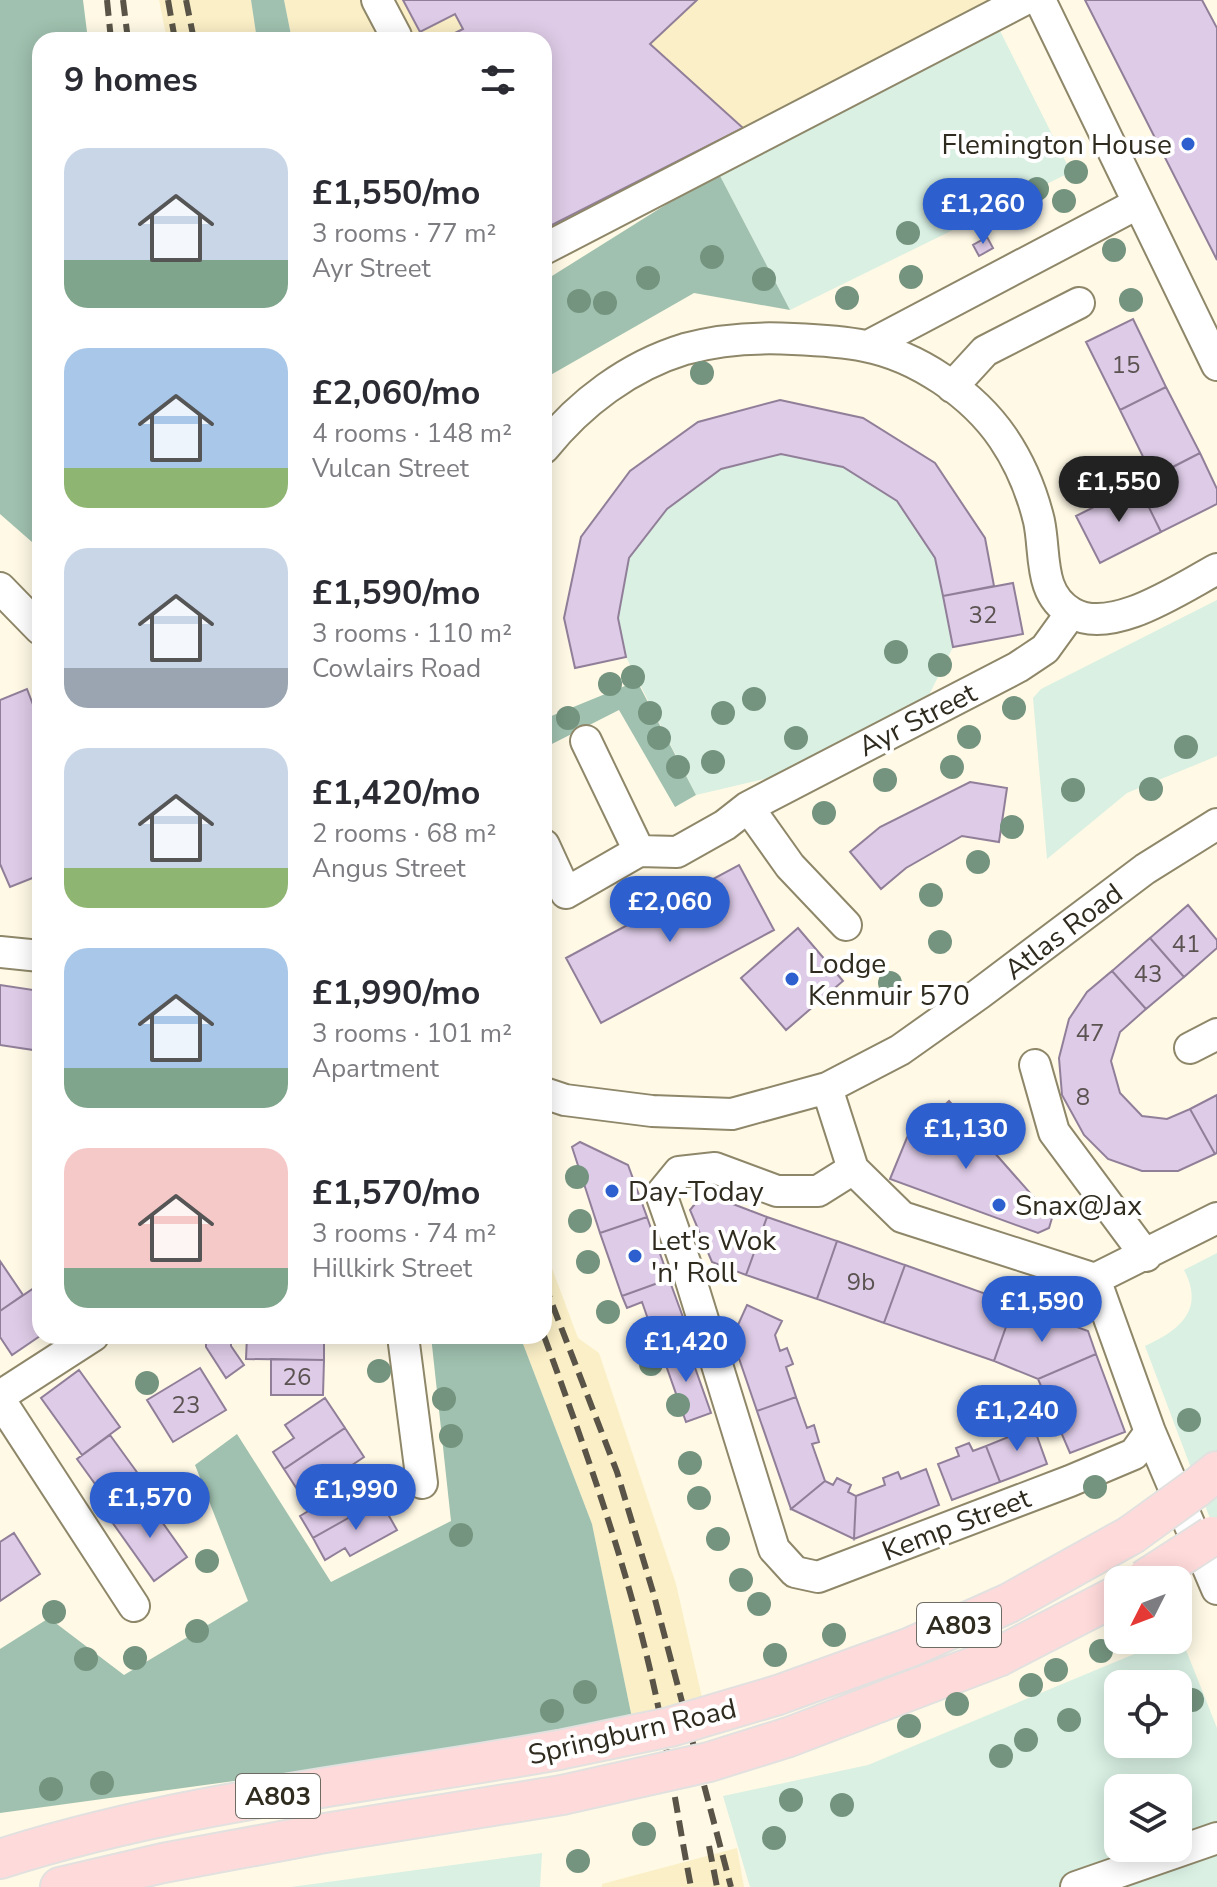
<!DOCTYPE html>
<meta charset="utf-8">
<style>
:root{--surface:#fff;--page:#f7f7f7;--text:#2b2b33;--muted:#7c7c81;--accent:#2d5fce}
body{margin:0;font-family:"Nunito Sans",sans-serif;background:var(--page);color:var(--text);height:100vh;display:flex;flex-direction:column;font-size:30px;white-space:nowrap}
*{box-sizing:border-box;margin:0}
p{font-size:26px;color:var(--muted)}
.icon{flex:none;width:44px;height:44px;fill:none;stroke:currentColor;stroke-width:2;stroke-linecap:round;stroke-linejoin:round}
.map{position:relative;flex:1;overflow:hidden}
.details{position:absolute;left:32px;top:32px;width:520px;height:1312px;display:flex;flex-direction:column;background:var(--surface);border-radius:24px;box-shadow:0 4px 20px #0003}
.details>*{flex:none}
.needle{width:52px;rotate:228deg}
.fabs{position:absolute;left:1104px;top:1566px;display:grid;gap:16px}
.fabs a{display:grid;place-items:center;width:88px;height:88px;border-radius:16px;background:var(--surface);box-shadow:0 4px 20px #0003;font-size:40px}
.price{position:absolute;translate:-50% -68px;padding:0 18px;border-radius:28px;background:var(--accent);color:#fff;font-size:26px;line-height:52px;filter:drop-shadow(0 2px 4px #0008)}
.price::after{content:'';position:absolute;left:50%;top:48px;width:24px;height:18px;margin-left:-12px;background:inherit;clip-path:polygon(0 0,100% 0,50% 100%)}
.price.current{background:#222;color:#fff}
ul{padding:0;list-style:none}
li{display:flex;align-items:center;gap:24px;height:200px;padding:0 32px}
li span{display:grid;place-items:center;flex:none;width:224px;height:160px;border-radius:24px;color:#555}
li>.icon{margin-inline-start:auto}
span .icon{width:96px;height:96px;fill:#fffc;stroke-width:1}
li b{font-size:34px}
h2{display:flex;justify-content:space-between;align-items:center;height:96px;padding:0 32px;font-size:34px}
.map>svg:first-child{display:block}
.built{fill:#faefc6}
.green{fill:#d9f0e3;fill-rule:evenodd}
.forest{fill:#a0c1af}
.building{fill:#decbe7;stroke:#917f99;stroke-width:2}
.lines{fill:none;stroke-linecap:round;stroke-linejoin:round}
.minor-casing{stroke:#8f8769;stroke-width:34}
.major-casing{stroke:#e2e1e0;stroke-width:42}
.minor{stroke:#fff;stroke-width:30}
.major{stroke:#ffdadb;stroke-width:38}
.rail{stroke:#595447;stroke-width:6;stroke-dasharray:16 8;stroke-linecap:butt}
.major-bridge-casing{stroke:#e2e1e0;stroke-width:42;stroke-linecap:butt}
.major-bridge{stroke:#ffdadb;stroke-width:38}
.tree{fill:#74947f}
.poi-dot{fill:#2d5fce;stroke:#fff;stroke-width:3}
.labels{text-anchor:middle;stroke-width:8;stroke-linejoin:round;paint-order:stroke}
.number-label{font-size:24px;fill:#5b5351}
.shield{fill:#fff;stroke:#6d6b62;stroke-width:2}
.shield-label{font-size:26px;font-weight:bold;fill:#2f2b1f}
.poi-label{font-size:28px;fill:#2f2b1f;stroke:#fff;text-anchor:start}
.street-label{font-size:28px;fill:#2f2b1f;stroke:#fff}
</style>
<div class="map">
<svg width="1217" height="1887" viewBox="0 0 1217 1887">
<rect width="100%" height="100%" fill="#fff9e6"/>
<path class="built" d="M159,0H251L257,40H167Z
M284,0H996L544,229V40H292Z
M544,1247L578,1338L599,1353L676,1584L703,1702L632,1718L592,1524L520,1336H544Z
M737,1848L744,1887H602V1884Z"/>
<path class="green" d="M999,29L1071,172L790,310L718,172Z
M781,454L843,467L897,501L935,558L953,647L926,701L773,777L696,795L626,657L618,618L629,558L667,509L721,469Z
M1217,600V756L1127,793L1047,859L1033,698L1041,689Z
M1217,1253V1537L1145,1346C1180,1330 1205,1310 1184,1270Z
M1180,1635L1217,1728V1887H750L723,1796L868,1765L1168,1640H1178ZM1118,1684H1178V1744H1118ZM1118,1788H1178V1848H1118Z
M542,1853L540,1887H291Z"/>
<path class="forest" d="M0,0H83L88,40H40V549L0,514Z
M251,0H284L292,40H257Z
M718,172L790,310L694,293L547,377L544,382V281Z
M637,681L696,795L675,807L619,710L544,748V719Z
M431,1336H520L592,1524L632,1718L549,1738L0,1813V1649L49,1618L124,1675L248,1601L195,1465L237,1434L331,1582L451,1521Z"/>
<path class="building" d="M403,0H697L650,44L743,128L544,229V40H441L463,29L455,14L420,32Z
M1085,0H1202L1217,28V260Z
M987,237L993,248L979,256L973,245Z
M1133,319L1166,387L1120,410L1086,342Z
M1166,387L1200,453L1153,477L1120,410Z
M780,400L863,418L935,463L985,538L994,586L943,596L935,558L897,501L843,467L781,454L721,469L667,509L629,558L618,618L626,657L575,668L564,618L581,537L630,471L698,422Z
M1200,453L1217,489V504L1161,532L1138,485Z
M1138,485L1161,532L1100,563L1076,516Z
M1013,583L1023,634L953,647L943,596Z
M27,689L40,723V875L10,887L0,864V700Z
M970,782L1007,788L999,842L962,836L906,868L881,889L850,852L880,827Z
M739,865L774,930L601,1023L566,958Z
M1188,905L1217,940V948L1184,977L1150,938Z
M798,928L843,981L786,1030L741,978Z
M1150,938L1184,977L1146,1009L1112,971Z
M1112,971L1146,1009L1120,1032L1111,1061L1120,1093L1142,1116L1167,1119L1190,1109L1215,1154L1178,1171H1142L1108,1159L1084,1135L1062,1095L1059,1058L1069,1019L1087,992Z
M0,985L40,991V1051L0,1045Z
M1217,1095V1153L1215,1154L1190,1109Z
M949,1101L1052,1218L1049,1228L1038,1233L890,1179L913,1123L923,1126Z
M580,1142L628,1165L647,1217L600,1233L572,1147Z
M704,1193L767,1217L746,1275L712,1262L690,1210Z
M647,1217L669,1279L622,1296L600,1233Z
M767,1217L837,1241L817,1299L746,1275Z
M837,1241L905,1265L884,1323L817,1299Z
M0,1261L23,1295L0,1311Z
M905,1265L1014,1304L994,1361L884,1323Z
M669,1279L688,1331L656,1342L642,1302L627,1308L622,1296Z
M40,1284V1336L12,1355L0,1337V1311Z
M1014,1304L1088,1331L1096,1354L1038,1379L994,1361Z
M747,1305L782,1321L775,1335L780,1351L787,1348L793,1364L786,1367L796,1397L757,1411L732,1338Z
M206,1336H231V1346L244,1365L226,1378L206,1347Z
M247,1336H324V1360L246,1359Z
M687,1345L711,1413L686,1422L662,1354Z
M1096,1354L1125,1432L1070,1453L1038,1379Z
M271,1359L324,1360L323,1395H271Z
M200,1368L226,1410L173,1442L147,1400Z
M79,1370L120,1427L82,1455L41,1398Z
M796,1397L807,1428L814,1425L819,1442L812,1444L825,1481L791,1509L757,1411Z
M325,1398L345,1428L284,1469L273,1452L294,1438L285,1425Z
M1024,1422L1027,1430L1034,1428L1047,1464L1000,1482L986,1446L1011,1436L1008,1428Z
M345,1428L364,1457L324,1484L318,1475L297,1489L284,1469Z
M110,1435L152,1493L119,1517L77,1459Z
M969,1443L973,1451L986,1446L1000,1482L952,1500L938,1464L959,1456L956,1448Z
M361,1467L380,1500L313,1538L300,1516L320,1504L314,1494Z
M926,1469L939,1505L854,1539L856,1496L885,1485L883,1478L898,1472L901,1479Z
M837,1478L851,1485L848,1492L856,1496L854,1539L791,1509L825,1481L833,1485Z
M145,1498L187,1557L154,1581L112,1522Z
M380,1500L397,1530L350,1556L345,1548L325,1560L313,1538Z
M14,1533L40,1574L0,1601V1542Z"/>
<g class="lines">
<defs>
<path id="minor" d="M377,0L396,36
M1040,0L1217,365
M544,249L1024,0
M868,346L1137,204
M952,387L985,351L1079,303
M544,448C580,403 629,366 685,349C721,339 756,337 793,339C817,340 841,341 865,346C917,356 973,394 1003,438C1020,463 1032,492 1039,521C1046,554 1038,594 1072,613C1112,636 1181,588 1217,569
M0,588L40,629
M586,741L639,851
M748,807L790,866L846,925
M544,845L566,893L639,851L677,852L725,825L748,807L1018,667L1045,649L1071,613
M0,952L40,956
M1190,1048L1217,1034
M1035,1065L1054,1132L1146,1256
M827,1088L853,1169L902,1217L1095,1279L1217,1218
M544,1093L565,1100L652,1111L732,1114L827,1088L900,1050L979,994L1145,869L1217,824
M853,1169L818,1191H777L715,1168L679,1172L661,1194L688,1271L774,1549L795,1572L818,1577L1070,1481L1134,1454L1150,1432
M1095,1279L1150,1432L1217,1589
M403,1336L422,1483
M0,1396L93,1336
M0,1400L134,1606
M1076,1887L1217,1838"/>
<path id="major" d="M1196,1488L1217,1471
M778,1695L911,1647L1009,1603L1131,1535
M789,1737L998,1657L1118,1595
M0,1859C181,1801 373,1783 559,1750
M60,1887L163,1863L319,1834L562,1795"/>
</defs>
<use href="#minor" class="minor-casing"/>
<use href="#major" class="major-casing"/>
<use href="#minor" class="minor"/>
<use href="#major" class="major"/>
<path class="rail" d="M107,0L111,40
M123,0L128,40
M168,0L175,40
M186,0L194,40
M544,1283L617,1472L653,1592L731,1887
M544,1336C588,1456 631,1577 657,1701C670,1763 679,1825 691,1887
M709,1846L717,1887"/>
<defs>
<path id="major-bridge" d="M1131,1535L1196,1488
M1144,1580L1212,1536
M559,1750L670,1727L778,1695
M562,1795L709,1762L789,1737"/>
</defs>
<use href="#major-bridge" class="major-bridge-casing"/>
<use href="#major-bridge" class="major-bridge"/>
</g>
<g class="tree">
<circle cx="1076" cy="172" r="12"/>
<circle cx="1037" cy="189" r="12"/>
<circle cx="1064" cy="201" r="12"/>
<circle cx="908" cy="233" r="12"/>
<circle cx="1114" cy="250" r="12"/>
<circle cx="712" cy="257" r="12"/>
<circle cx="911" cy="277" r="12"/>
<circle cx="648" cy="278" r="12"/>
<circle cx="764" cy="279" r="12"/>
<circle cx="847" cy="298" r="12"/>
<circle cx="1131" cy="300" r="12"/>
<circle cx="579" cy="301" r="12"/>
<circle cx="605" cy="303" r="12"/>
<circle cx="702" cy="373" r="12"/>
<circle cx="896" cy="652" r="12"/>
<circle cx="940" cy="665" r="12"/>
<circle cx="633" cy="677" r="12"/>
<circle cx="610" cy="684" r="12"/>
<circle cx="754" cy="699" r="12"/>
<circle cx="1014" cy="708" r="12"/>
<circle cx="650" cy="713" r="12"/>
<circle cx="723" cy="713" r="12"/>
<circle cx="568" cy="718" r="12"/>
<circle cx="969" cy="737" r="12"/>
<circle cx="659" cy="738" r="12"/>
<circle cx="796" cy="738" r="12"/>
<circle cx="1186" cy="747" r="12"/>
<circle cx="713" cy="762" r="12"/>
<circle cx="678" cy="767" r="12"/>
<circle cx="952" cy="767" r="12"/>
<circle cx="885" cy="780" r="12"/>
<circle cx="1151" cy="789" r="12"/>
<circle cx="1073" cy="790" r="12"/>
<circle cx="824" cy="813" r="12"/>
<circle cx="1012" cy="827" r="12"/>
<circle cx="978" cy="862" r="12"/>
<circle cx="931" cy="895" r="12"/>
<circle cx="940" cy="942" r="12"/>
<circle cx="890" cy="983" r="12"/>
<circle cx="577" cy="1177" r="12"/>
<circle cx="580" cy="1221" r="12"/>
<circle cx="588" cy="1262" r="12"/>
<circle cx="608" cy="1312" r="12"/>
<circle cx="651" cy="1364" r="12"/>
<circle cx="379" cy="1371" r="12"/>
<circle cx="147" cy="1383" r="12"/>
<circle cx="444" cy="1399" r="12"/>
<circle cx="678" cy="1405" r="12"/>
<circle cx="1189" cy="1420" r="12"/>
<circle cx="451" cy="1436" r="12"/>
<circle cx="690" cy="1463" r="12"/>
<circle cx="1095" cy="1487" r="12"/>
<circle cx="699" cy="1498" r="12"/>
<circle cx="461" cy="1535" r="12"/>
<circle cx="718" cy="1539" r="12"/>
<circle cx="207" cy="1561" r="12"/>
<circle cx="741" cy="1580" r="12"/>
<circle cx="759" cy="1604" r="12"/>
<circle cx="54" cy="1612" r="12"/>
<circle cx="197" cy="1631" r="12"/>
<circle cx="834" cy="1635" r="12"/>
<circle cx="1101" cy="1651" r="12"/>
<circle cx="775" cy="1655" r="12"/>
<circle cx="135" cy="1658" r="12"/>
<circle cx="86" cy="1659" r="12"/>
<circle cx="1056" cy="1670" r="12"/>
<circle cx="1031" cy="1685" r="12"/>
<circle cx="585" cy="1692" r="12"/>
<circle cx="1192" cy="1700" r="12"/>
<circle cx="957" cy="1704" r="12"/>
<circle cx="552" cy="1711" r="12"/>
<circle cx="1069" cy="1720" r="12"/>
<circle cx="909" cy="1726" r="12"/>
<circle cx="1026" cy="1740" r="12"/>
<circle cx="1001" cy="1756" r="12"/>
<circle cx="102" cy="1783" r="12"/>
<circle cx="51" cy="1789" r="12"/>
<circle cx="791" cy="1800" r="12"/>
<circle cx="842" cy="1805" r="12"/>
<circle cx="644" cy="1834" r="12"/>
<circle cx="774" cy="1838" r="12"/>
<circle cx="578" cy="1861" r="12"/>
</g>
<g class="poi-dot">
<circle cx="1188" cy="144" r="8"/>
<circle cx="792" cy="979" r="8"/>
<circle cx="612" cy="1191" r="8"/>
<circle cx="999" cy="1205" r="8"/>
<circle cx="635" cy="1256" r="8"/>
</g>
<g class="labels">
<g class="number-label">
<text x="1126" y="373">15</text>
<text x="983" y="623">32</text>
<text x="1186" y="952">41</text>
<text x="1148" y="982">43</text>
<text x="1090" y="1041">47</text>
<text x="1083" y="1105">8</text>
<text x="861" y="1290">9b</text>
<text x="297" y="1385">26</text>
<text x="186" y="1413">23</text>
</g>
<g class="shield">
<rect x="917" y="1603" width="84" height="44" rx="6"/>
<rect x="236" y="1774" width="84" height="44" rx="6"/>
</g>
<g class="shield-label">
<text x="959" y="1634">A803</text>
<text x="278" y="1805">A803</text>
</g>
<g class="poi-label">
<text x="1172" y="154" text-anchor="end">Flemington House</text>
<text x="808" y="973">Lodge<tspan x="808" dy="32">Kenmuir 570</tspan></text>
<text x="628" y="1201">Day-Today</text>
<text x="1015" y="1215">Snax@Jax</text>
<text x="651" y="1250">Let's Wok<tspan x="651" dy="32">'n' Roll</tspan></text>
</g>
<g class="street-label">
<text transform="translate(917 719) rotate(-27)" y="10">Ayr Street</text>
<text transform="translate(1063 931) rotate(-37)" y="10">Atlas Road</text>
<text transform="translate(956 1524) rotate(-21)" y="10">Kemp Street</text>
<text transform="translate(632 1731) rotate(-13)" y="10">Springburn Road</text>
</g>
</g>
</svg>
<div class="fabs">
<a><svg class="needle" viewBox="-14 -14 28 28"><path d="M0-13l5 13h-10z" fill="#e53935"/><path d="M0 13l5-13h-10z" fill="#7c7c81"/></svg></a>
<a><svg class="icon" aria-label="locate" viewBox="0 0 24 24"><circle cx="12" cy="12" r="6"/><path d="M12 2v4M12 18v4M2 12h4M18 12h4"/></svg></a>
<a><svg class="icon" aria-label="layers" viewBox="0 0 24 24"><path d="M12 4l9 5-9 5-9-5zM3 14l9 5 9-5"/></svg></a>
</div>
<b class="price" style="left:983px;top:246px">£1,260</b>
<b class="price current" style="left:1119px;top:524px">£1,550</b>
<b class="price" style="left:670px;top:944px">£2,060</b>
<b class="price" style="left:966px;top:1171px">£1,130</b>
<b class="price" style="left:1042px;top:1344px">£1,590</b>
<b class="price" style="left:686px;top:1384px">£1,420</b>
<b class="price" style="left:1017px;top:1453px">£1,240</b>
<b class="price" style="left:356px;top:1532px">£1,990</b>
<b class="price" style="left:150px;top:1540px">£1,570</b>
<section class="details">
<h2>9 homes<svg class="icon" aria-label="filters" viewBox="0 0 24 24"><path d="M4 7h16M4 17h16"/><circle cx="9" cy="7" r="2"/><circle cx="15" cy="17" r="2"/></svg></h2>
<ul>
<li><span style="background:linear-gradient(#c9d6e8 70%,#7fa58c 0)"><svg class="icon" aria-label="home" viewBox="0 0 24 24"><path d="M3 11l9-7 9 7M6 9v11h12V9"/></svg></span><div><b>£1,550/mo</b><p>3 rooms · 77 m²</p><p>Ayr Street</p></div></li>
<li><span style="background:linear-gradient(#a9c7e8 75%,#8fb573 0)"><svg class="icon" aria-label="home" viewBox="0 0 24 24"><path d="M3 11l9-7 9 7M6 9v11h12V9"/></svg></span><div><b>£2,060/mo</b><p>4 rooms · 148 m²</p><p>Vulcan Street</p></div></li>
<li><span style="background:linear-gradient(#c9d6e8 75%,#9aa5b1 0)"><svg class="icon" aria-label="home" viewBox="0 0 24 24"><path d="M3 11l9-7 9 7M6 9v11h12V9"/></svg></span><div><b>£1,590/mo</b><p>3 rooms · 110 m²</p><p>Cowlairs Road</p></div></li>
<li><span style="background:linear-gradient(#c9d6e8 75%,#8fb573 0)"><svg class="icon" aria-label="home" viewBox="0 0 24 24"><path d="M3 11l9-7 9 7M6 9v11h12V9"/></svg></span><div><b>£1,420/mo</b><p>2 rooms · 68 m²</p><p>Angus Street</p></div></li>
<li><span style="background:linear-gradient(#a9c7e8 75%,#7fa58c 0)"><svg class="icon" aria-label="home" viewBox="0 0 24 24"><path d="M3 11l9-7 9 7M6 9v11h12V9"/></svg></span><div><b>£1,990/mo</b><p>3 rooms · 101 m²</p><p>Apartment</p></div></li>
<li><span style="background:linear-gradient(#f6c9c9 75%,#7fa58c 0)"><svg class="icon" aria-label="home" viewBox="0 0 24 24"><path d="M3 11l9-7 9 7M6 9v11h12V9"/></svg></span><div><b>£1,570/mo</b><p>3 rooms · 74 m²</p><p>Hillkirk Street</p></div></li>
</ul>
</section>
</div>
